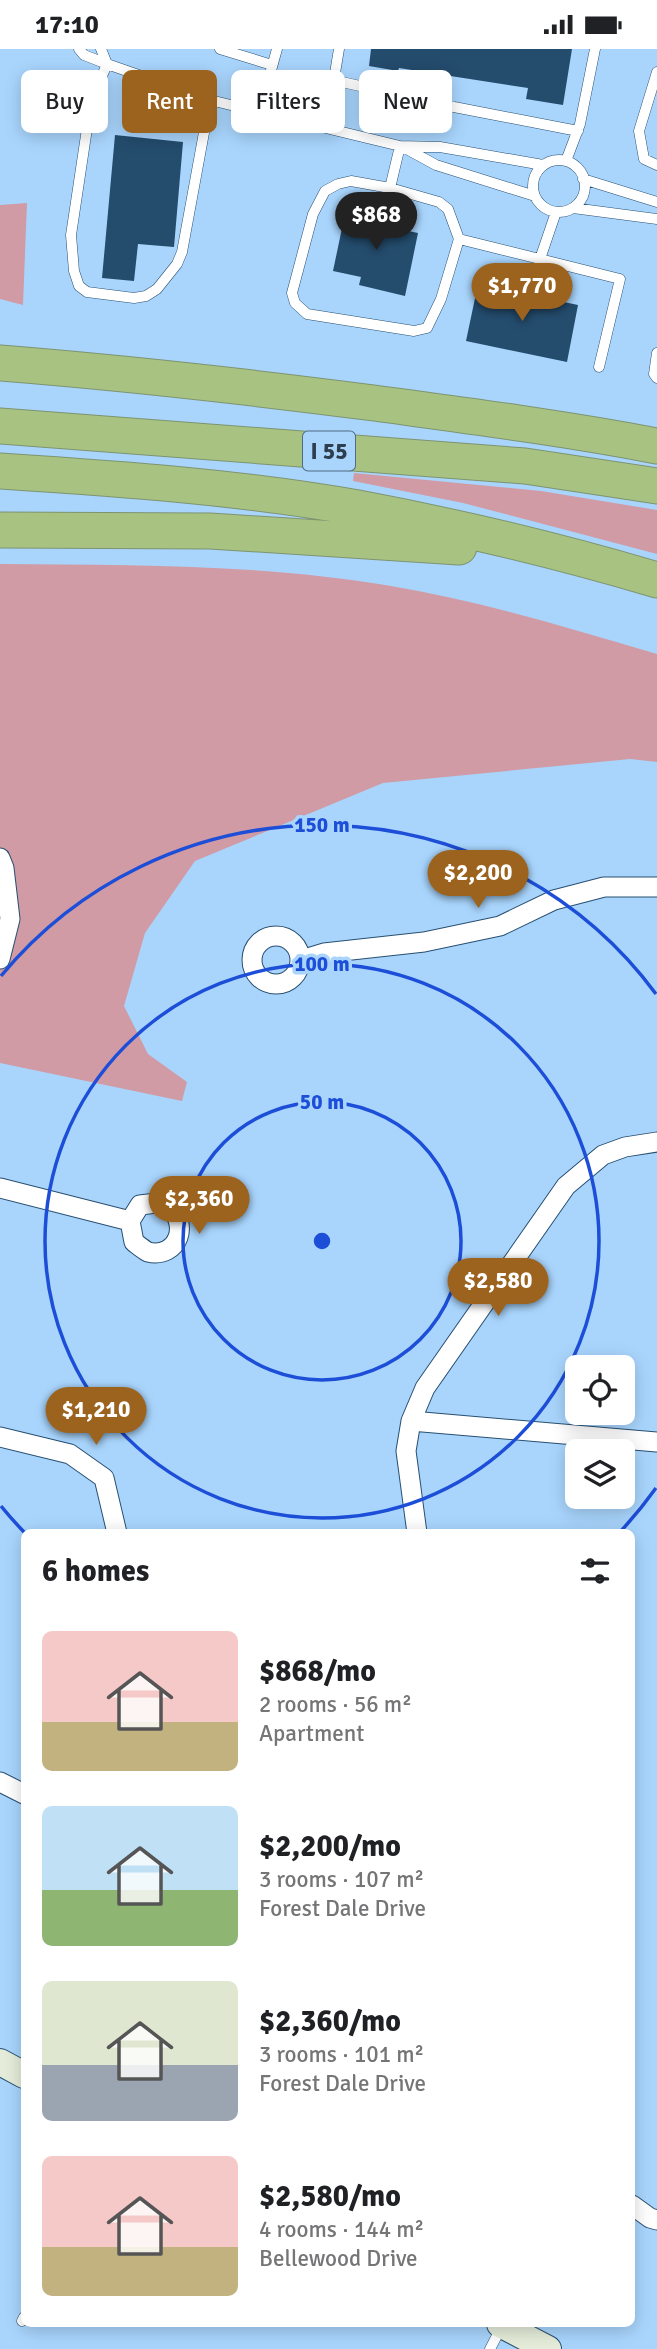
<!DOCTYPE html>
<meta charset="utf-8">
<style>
:root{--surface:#fff;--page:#f6f6f6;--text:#202124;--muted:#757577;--accent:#9c631f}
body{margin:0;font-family:Signika,sans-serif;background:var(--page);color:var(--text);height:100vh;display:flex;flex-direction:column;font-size:26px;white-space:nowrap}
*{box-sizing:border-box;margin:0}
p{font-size:23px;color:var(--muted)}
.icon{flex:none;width:38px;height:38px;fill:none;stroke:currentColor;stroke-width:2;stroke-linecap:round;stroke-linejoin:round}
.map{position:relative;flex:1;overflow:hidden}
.drawer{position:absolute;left:21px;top:1480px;width:614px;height:798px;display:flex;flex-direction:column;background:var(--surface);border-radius:10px;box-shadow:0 4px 18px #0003}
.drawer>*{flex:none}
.top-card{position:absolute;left:21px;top:21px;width:616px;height:63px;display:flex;gap:14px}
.fabs{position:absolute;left:565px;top:1306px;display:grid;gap:14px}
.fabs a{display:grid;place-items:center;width:70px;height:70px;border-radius:10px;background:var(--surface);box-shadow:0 4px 18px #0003;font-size:35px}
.price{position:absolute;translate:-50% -60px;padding:0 16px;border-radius:24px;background:var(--accent);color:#fff;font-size:23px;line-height:46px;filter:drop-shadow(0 2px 4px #0008)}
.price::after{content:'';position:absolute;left:50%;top:42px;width:21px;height:16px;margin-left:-10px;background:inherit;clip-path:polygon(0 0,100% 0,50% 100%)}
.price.current{background:#222;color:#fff}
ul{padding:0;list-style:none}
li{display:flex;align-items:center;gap:21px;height:175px;padding:0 21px}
li span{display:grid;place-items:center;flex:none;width:196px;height:140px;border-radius:10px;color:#555}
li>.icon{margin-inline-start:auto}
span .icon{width:84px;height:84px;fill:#fffc;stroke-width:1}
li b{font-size:30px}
h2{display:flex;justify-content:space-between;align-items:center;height:84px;padding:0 21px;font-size:30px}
.pill{padding:0 24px;border-radius:10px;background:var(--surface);box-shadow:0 4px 18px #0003;font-size:24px;line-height:63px}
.pill.current{background:var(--accent);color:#fff}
.status{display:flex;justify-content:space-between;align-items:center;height:49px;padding:0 35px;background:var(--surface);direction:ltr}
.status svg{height:19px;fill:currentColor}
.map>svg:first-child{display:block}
.green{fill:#d09ba5}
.building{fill:#244c6d}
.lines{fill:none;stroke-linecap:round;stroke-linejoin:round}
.lane-casing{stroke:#274f71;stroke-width:11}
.street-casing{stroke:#274f71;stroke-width:21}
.secondary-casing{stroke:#274f71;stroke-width:28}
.highway-casing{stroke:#7d9470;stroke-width:37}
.lane{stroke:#fff;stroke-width:10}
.street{stroke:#fff;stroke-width:19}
.secondary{stroke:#e5edda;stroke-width:26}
.highway{stroke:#a8c282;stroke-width:35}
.ring{fill:none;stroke:#1d4ed8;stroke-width:3.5}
.labels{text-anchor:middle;stroke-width:7;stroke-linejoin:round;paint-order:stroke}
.shield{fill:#a9d5fd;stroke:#526b82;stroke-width:2}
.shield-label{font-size:23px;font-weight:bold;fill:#2d3e4e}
.centre{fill:#1d4ed8;stroke:#a9d5fd;stroke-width:3.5}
.ring-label{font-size:21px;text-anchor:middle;font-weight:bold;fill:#1d4ed8;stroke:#a9d5fd;stroke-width:7;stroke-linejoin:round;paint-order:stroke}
</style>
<div class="status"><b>17:10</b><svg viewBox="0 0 49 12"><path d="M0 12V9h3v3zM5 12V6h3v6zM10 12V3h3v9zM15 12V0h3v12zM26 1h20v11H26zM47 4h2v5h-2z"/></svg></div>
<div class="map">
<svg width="657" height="2300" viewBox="0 0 657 2300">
<rect width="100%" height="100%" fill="#a9d5fd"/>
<path class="green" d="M27,154L23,256L0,250V156Z
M354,424L541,442L657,461V505L463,454L353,432Z
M0,515C130,516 262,515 391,537C481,552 569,579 657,605V713L630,710L383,734L195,812L145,884L124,957L148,1005L187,1033L182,1052L0,1014Z"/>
<path class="building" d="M371,0H572L563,56L526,50L528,39L399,19L398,22L369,17Z
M115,86L183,93L174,198L138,195L134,232L102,229Z
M346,160L391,170L389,178L418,184L405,247L359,236L361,228L333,222Z
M478,235L578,256L567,313L466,292Z"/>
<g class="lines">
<defs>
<path id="lane" d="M79,0L84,6L107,15L210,51L400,97L440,98L543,116
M101,0L107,15
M220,0L272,16
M107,15L91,53L71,186L74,222L79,237L87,243L134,249L146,247L157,240L177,215L182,203L210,51
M657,23L639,82L644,110L657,116
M333,31L454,58L578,82
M260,61L277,0
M326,78L339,0
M400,97L390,139L439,153L448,160L459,190L620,230L599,318
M403,98L436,116L535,147
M533 137a26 26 0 1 1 52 0a26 26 0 1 1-52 0Z
M566,112L580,75L595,0
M583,130L657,153
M390,139L351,132L338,135L325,142L313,165L292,244L295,254L307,265L414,282L427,279L441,250L459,190
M573,159L657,170
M540,210L556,163
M657,304L654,325L657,329
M22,2272L24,2268
M490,2300L502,2277"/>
<path id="street" d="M0,809L4,819L10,870L0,910
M252 911a24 24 0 1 1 48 0a24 24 0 1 1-48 0Z
M301,911L324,904L424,893L500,877L554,851L604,838H657
M0,1139L130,1172
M165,1153C192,1174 178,1210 148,1203C144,1201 138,1196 134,1193L130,1172L140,1156Z
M411,1372L657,1393
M0,1388L70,1405L104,1429L117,1484
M417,1484L406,1402L411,1372L425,1339L566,1137L603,1106L625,1098L657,1093
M0,1733L24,1745
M632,2156L650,2169L657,2171"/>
<path id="secondary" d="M0,2013L24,2026
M500,2275L548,2300"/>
<path id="highway" d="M0,314C125,324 250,338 374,354C469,367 563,379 657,397
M0,377L525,417L657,437
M0,422C120,430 240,438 358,459C459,478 559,502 657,531
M0,481L210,482L459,498"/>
</defs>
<use href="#lane" class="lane-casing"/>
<use href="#street" class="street-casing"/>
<use href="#secondary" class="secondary-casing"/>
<use href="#highway" class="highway-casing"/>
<use href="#lane" class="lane"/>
<use href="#street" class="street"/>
<use href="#secondary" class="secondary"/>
<use href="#highway" class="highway"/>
</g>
<g class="ring">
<circle cx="322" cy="1192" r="139"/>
<circle cx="322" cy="1192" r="277"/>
<path d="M656 1439A416 416 0 0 1 619 1484M25 1484A416 416 0 0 1 1 1457M1 927A416 416 0 0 1 656 945"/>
</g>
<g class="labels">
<rect class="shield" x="303" y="382.5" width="52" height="39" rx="5"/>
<g class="shield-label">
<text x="329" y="410">I 55</text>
</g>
</g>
<circle cx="322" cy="1192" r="10" class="centre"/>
<g class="ring-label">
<text x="322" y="783">150 m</text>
<text x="322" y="922">100 m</text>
<text x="322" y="1060">50 m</text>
</g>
</svg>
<div class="fabs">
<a><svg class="icon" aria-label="locate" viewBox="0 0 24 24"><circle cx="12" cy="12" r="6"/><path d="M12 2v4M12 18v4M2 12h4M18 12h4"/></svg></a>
<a><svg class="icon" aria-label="layers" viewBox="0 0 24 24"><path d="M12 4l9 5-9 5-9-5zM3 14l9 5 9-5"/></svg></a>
</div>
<b class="price current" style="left:376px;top:203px">$868</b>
<b class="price" style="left:522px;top:274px">$1,770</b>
<b class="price" style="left:478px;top:861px">$2,200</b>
<b class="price" style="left:199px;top:1187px">$2,360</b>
<b class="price" style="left:498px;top:1269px">$2,580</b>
<b class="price" style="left:96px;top:1398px">$1,210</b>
<div class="top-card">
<a class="pill">Buy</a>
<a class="pill current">Rent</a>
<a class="pill">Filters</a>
<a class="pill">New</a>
</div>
<section class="drawer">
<h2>6 homes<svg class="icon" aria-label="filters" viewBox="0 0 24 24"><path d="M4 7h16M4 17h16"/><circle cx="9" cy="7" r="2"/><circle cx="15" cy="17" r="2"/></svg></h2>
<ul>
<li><span style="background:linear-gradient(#f6c9c9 65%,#c2b280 0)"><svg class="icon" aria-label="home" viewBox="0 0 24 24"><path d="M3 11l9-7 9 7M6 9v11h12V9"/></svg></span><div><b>$868/mo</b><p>2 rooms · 56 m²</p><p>Apartment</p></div></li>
<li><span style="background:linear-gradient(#bfe0f5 60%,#8fb573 0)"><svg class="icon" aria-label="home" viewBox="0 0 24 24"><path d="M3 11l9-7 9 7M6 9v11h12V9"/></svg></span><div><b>$2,200/mo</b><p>3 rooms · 107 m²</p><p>Forest Dale Drive</p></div></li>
<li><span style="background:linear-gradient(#dfe7d0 60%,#9aa5b1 0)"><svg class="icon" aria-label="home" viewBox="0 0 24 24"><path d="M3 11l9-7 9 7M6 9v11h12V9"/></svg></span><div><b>$2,360/mo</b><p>3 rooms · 101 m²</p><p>Forest Dale Drive</p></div></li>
<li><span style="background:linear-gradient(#f6c9c9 65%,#c2b280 0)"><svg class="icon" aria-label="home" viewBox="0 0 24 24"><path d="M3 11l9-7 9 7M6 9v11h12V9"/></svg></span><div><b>$2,580/mo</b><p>4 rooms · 144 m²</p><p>Bellewood Drive</p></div></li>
</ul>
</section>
</div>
